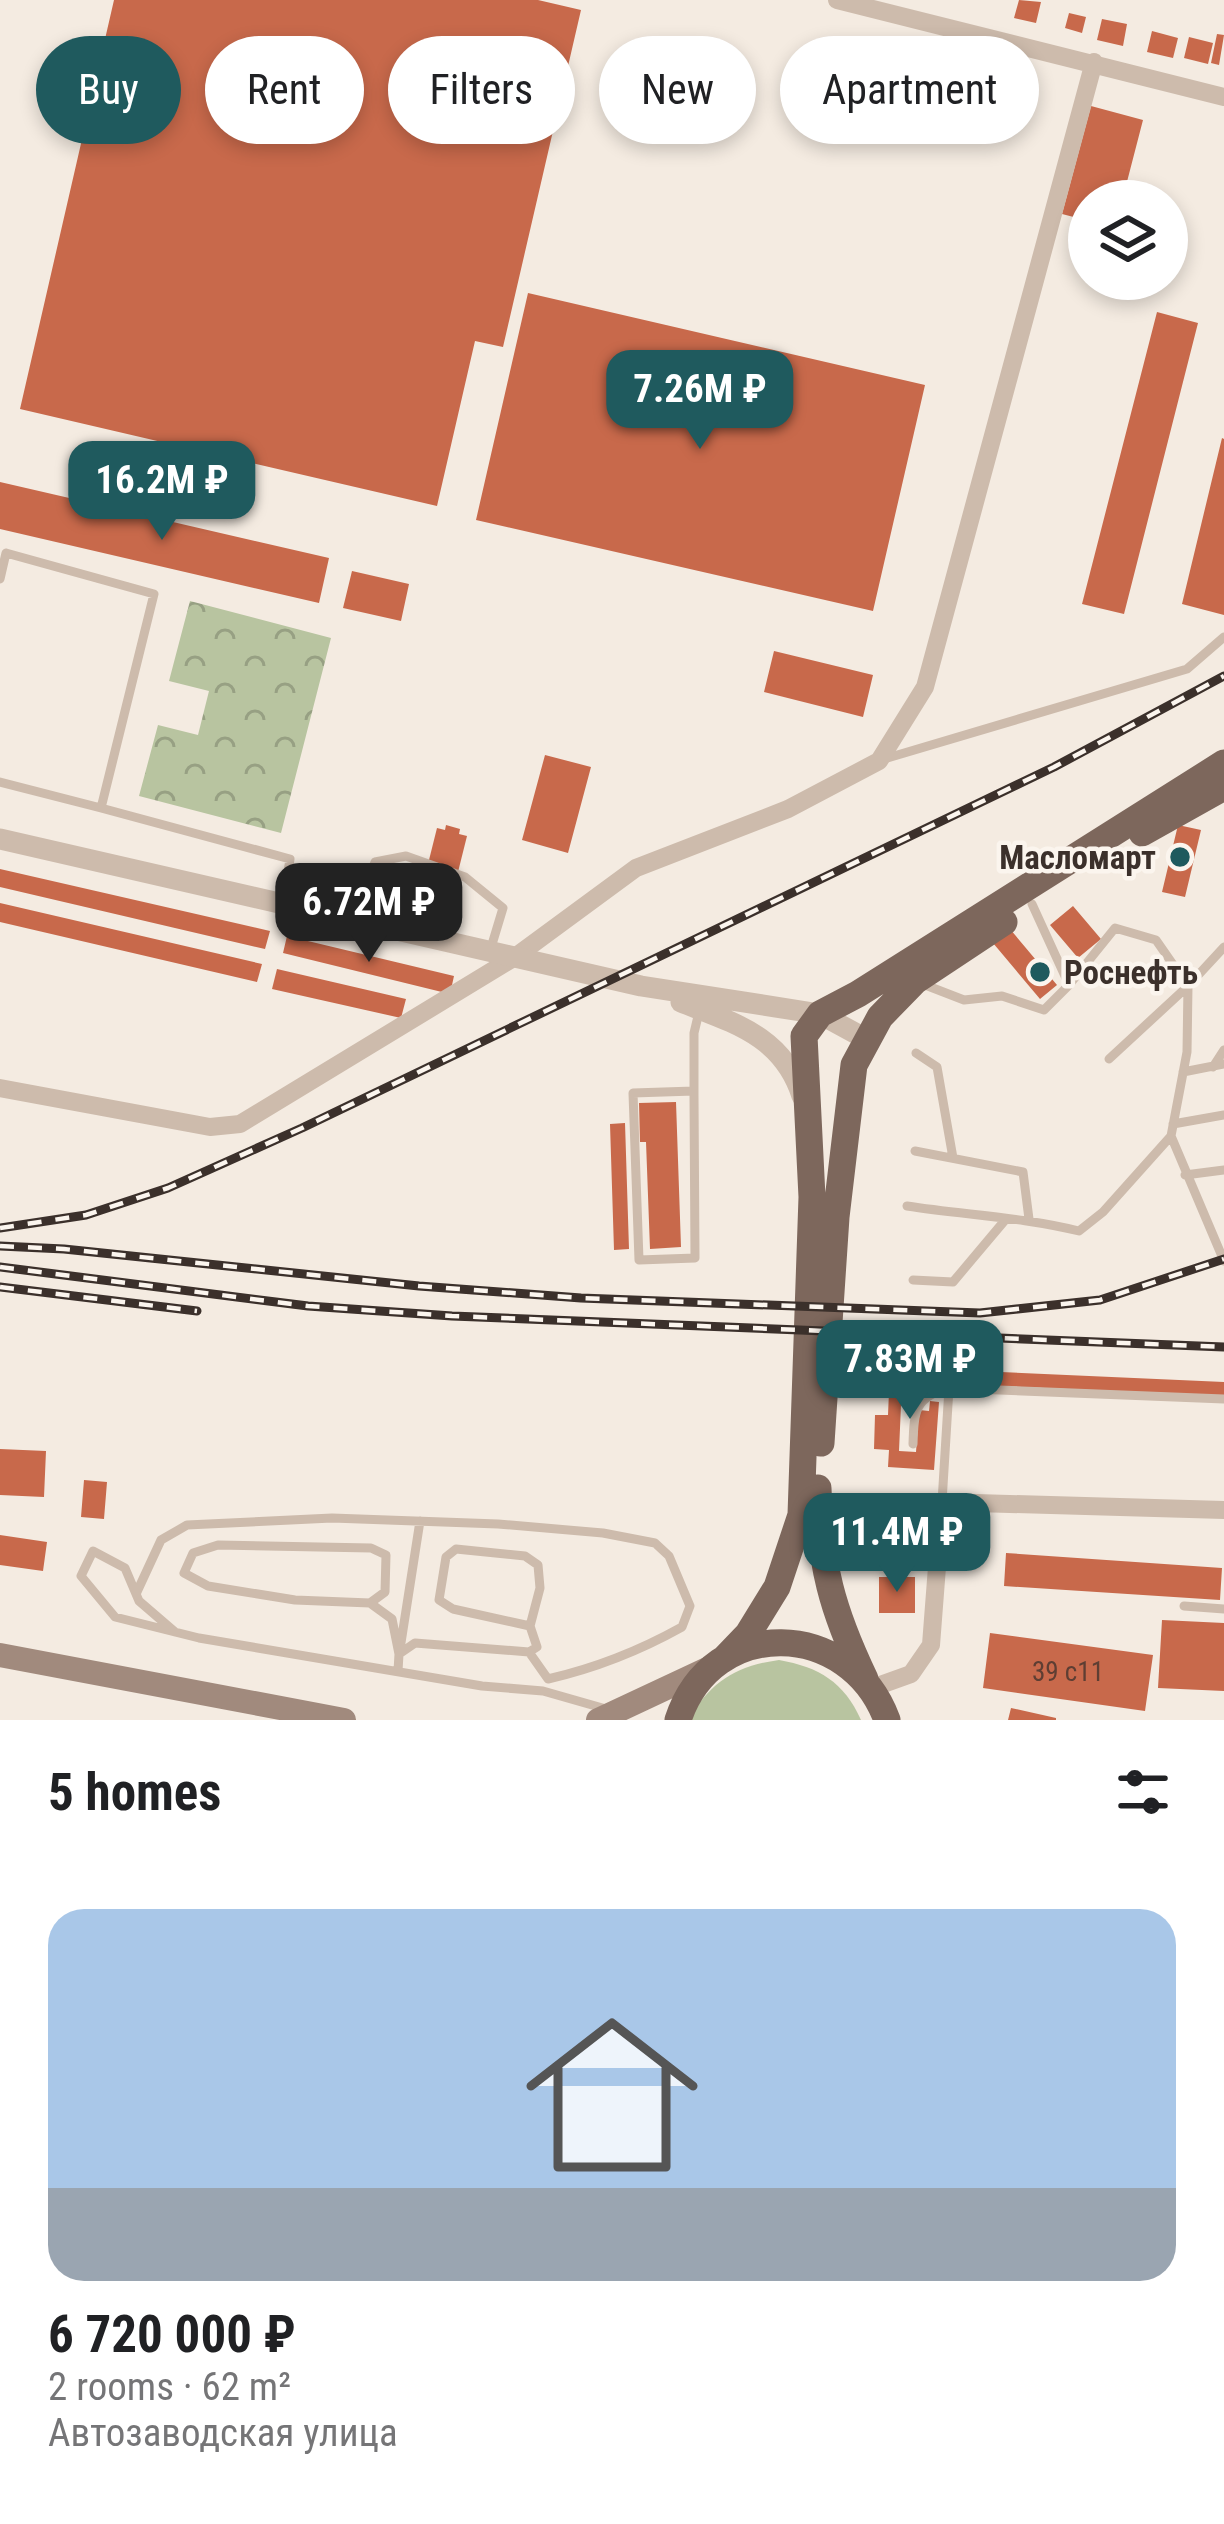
<!DOCTYPE html>
<meta charset="utf-8">
<style>
:root{--surface:#fff;--page:#f6f6f6;--text:#202124;--muted:#757577;--line:#e0e0e0;--accent:#1f5a5e}
body{margin:0;font-family:"Roboto Condensed",sans-serif;background:var(--page);color:var(--text);height:100vh;display:flex;flex-direction:column;font-size:45px;white-space:nowrap}
*{box-sizing:border-box;margin:0}
p{font-size:39px;color:var(--muted)}
.icon{flex:none;width:66px;height:66px;fill:none;stroke:currentColor;stroke-width:2;stroke-linecap:round;stroke-linejoin:round}
.map{position:relative;height:1720px;overflow:hidden}
.panel{display:flex;flex-direction:column;background:var(--surface);flex:1}
.panel>*{flex:none}
.guide{position:absolute;left:36px;top:36px;width:1152px;height:108px;display:flex;gap:24px}
.buttons{position:absolute;left:1068px;top:180px;display:grid;gap:24px}
.buttons a{display:grid;place-items:center;width:120px;height:120px;border-radius:50%;background:var(--surface);box-shadow:0 6px 18px #0003;font-size:60px}
.price{position:absolute;translate:-50% -102px;padding:0 27px;border-radius:24px;background:var(--accent);color:#fff;font-size:39px;line-height:78px;filter:drop-shadow(0 3px 6px #0008)}
.price::after{content:'';position:absolute;left:50%;top:72px;width:36px;height:27px;margin-left:-18px;background:inherit;clip-path:polygon(0 0,100% 0,50% 100%)}
.price.active{background:#222;color:#fff}
ul{padding:0;list-style:none}
li{display:grid;align-content:center;gap:24px;height:636px;padding:0 48px}
li+li{border-top:3px solid var(--line)}
li span{display:grid;place-items:center;height:372px;border-radius:36px;color:#555}
li>.icon{margin-inline-start:auto}
span .icon{width:216px;height:216px;fill:#fffc;stroke-width:1}
li b{font-size:51px}
h2{display:flex;justify-content:space-between;align-items:center;height:144px;padding:0 48px;font-size:51px}
.pill{padding:0 42px;border-radius:54px;background:var(--surface);box-shadow:0 6px 18px #0003;font-size:42px;line-height:108px}
.pill.active{background:var(--accent);color:#fff}
.map>svg:first-child{display:block}
.grass{fill:#b8c4a0}
.forest{fill:url(#forest-crowns)}
.building{fill:#c8694b}
.lines{fill:none;stroke-linecap:round;stroke-linejoin:round}
.service{stroke:#cdbbac;stroke-width:9}
.minor{stroke:#cdbbac;stroke-width:18}
.tertiary{stroke:#cdbbac;stroke-width:21}
.secondary{stroke:#a18a7d;stroke-width:24}
.primary{stroke:#7d675c;stroke-width:27}
.rail-casing{stroke:#3b302b;stroke-width:9}
.rail{stroke:#fbf5ee;stroke-width:4.5;stroke-dasharray:14;stroke-linecap:butt}
.poi-dot{fill:#1f5a5e;stroke:#fbf5ee;stroke-width:4.5}
.labels{text-anchor:middle;stroke-width:9;stroke-linejoin:round;paint-order:stroke}
.number-label{font-size:27px;fill:#5e3e33}
.poi-label{font-size:33px;font-weight:bold;fill:#3b302b;stroke:#fbf5ee;text-anchor:end}
</style>
<div class="map">
<svg width="1224" height="1720" viewBox="0 0 1224 1720">
<defs>
<pattern id="forest-crowns" width="20" height="18" patternUnits="userSpaceOnUse" patternTransform="scale(3)"><rect width="20" height="18" fill="#b8c4a0"/><path d="M2 6a3 3 0 1 1 6 0M12 15a3 3 0 1 1 6 0" fill="none" stroke="#97a083"/></pattern>
</defs>
<rect width="100%" height="100%" fill="#f4ebe1"/>
<path class="grass" d="M779,1660C819,1667 844,1682 861,1720H688C711,1682 735,1666 779,1660Z"/>
<path class="forest" d="M190,601L331,638L281,833L139,796L158,725L198,735L209,691L169,681Z"/>
<path class="building" d="M114,0H538L581,10L503,347L475,341L437,506L20,409Z
M1019,0L1041,2L1036,23L1014,18Z
M1069,13L1086,17L1082,33L1065,28Z
M1102,19L1127,24L1123,46L1097,40Z
M1152,31L1178,38L1173,58L1147,52Z
M1217,34L1224,35L1219,65L1211,63Z
M1189,37L1213,43L1208,64L1184,58Z
M944,44L999,56L989,106L934,95Z
M1091,106L1143,120L1122,201H1089V221L1062,214Z
M528,293L925,385L873,611L476,520Z
M1157,312L1198,323L1124,614L1082,604Z
M1222,438L1224,439V615L1182,604Z
M0,482L329,558L319,603L0,529Z
M352,571L409,584L401,621L343,608Z
M774,651L873,675L863,717L764,692Z
M545,755L591,767L568,853L522,840Z
M446,825L460,829L459,834L467,836L453,892L423,884L437,828L445,830Z
M1178,825L1201,830L1185,897L1162,892Z
M0,869L270,931L265,949L0,887Z
M0,903L262,964L257,982L0,922Z
M1073,906L1101,939L1078,958L1050,925Z
M1010,929L1057,985L1040,999L993,943Z
M287,936L454,976L450,994L283,953Z
M277,969L406,999L401,1018L272,989Z
M676,1102L681,1247L650,1249L646,1142H640L639,1103Z
M625,1123L629,1249L614,1250L610,1124Z
M890,1368L950,1371L949,1384L902,1382L899,1451L916,1452L919,1410L929,1411L930,1401L939,1402L934,1470L888,1467L889,1450L874,1449L875,1415H888Z
M954,1370L1224,1382V1396L954,1384Z
M0,1449L46,1451L44,1497L0,1495Z
M84,1480L107,1482L104,1519L81,1517Z
M902,1517L918,1518L916,1549L900,1548Z
M0,1535L47,1542L43,1571L0,1565Z
M1006,1553L1222,1568L1220,1600L1004,1586Z
M879,1577H915V1613H879Z
M1162,1620L1224,1623V1691L1158,1688Z
M990,1633L1153,1655L1145,1711L983,1688Z
M1011,1708L1056,1718V1720H1008Z"/>
<g class="lines">
<path class="service" d="M0,579L6,553L154,594L101,808L290,859L283,904
M884,759L1187,669L1224,637
M0,782L101,808
M354,917L375,862L406,856L465,877L503,908L490,951
M920,983L964,1000L1002,996L1044,1010L1069,985L1032,904
M1069,985L1115,928L1156,940L1188,986L1187,1052L1171,1136L1224,1261
M916,1053L937,1067L953,1158
M1109,1059L1188,986L1224,947
M1213,1067L1224,1050
M1183,1072L1224,1064
M694,1091L633,1093L639,1260L695,1258L694,1096V1033L699,1012
M1173,1124L1224,1115
M915,1151L1023,1172L1029,1219
M1185,1175L1224,1170
M907,1206C965,1215 1023,1217 1079,1231L1103,1212L1171,1136
M913,1280L953,1282L1006,1219
M913,1444C914,1411 915,1397 949,1388
M942,1502L949,1388L1224,1399
M136,1594L161,1540L187,1525L332,1518L498,1524L603,1533L655,1543L669,1556L690,1606L682,1627C639,1651 596,1668 548,1679L529,1652L415,1643L399,1654L398,1671
M370,1603L385,1592L386,1555L371,1548L218,1545L193,1553L184,1573L208,1586L295,1600L370,1603L392,1619L399,1654
M1184,1606L1224,1609
M175,1632L139,1601L125,1568L93,1551L81,1576L115,1617L199,1638L482,1686L543,1691L606,1709
M400,1649L420,1521
M529,1652L537,1647L530,1626L453,1609L439,1600L446,1557L456,1549L525,1556L538,1565L540,1588L530,1626"/>
<path class="minor" d="M837,0L1224,97
M0,1088L210,1127L240,1124L515,957L636,868L788,809L879,761L925,687L1094,62
M872,1688L911,1674L931,1645L942,1502L1224,1510"/>
<path class="tertiary" d="M0,839L641,986L820,1014L866,1039
M681,1002C734,1023 783,1036 802,1096"/>
<path class="secondary" d="M0,1655L344,1720
M598,1720L707,1669"/>
<path class="primary" d="M1142,833L1224,787
M821,1443L836,1217L854,1065L880,1017L915,981L1004,922
M818,1488C820,1565 832,1610 865,1679
M724,1659L748,1634L777,1587L801,1515L812,1197L804,1036L820,1014L858,994L1224,763
M678,1720C712,1615 850,1619 887,1720"/>
<defs>
<path id="rail" d="M0,1228L86,1215L168,1188L302,1128L1054,767L1224,676
M0,1246L64,1249L419,1286L581,1298L980,1313L1100,1300L1224,1259
M0,1267L308,1306L452,1316L1224,1347
M0,1287L197,1311"/>
</defs>
<use href="#rail" class="rail-casing"/>
<use href="#rail" class="rail"/>
</g>
<g class="poi-dot">
<circle cx="1180" cy="857" r="12"/>
<circle cx="1040" cy="972" r="12"/>
</g>
<g class="labels">
<g class="number-label">
<text x="1068" y="1681">39 с11</text>
</g>
<g class="poi-label">
<text x="1156" y="869">Масломарт</text>
<text x="1064" y="984" text-anchor="start">Роснефть</text>
</g>
</g>
</svg>
<div class="buttons">
<a><svg class="icon" aria-label="layers" viewBox="0 0 24 24"><path d="M12 4l9 5-9 5-9-5zM3 14l9 5 9-5"/></svg></a>
</div>
<b class="price" style="left:700px;top:452px">7.26M ₽</b>
<b class="price" style="left:162px;top:543px">16.2M ₽</b>
<b class="price active" style="left:369px;top:965px">6.72M ₽</b>
<b class="price" style="left:910px;top:1422px">7.83M ₽</b>
<b class="price" style="left:897px;top:1595px">11.4M ₽</b>
<div class="guide">
<a class="pill active">Buy</a>
<a class="pill">Rent</a>
<a class="pill">Filters</a>
<a class="pill">New</a>
<a class="pill">Apartment</a>
</div>
</div>
<section class="panel">
<h2>5 homes<svg class="icon" aria-label="filters" viewBox="0 0 24 24"><path d="M4 7h16M4 17h16"/><circle cx="9" cy="7" r="2"/><circle cx="15" cy="17" r="2"/></svg></h2>
<ul>
<li><span style="background:linear-gradient(#a9c7e8 75%,#9aa5b1 0)"><svg class="icon" aria-label="home" viewBox="0 0 24 24"><path d="M3 11l9-7 9 7M6 9v11h12V9"/></svg></span><div><b>6 720 000 ₽</b><p>2 rooms · 62 m²</p><p>Автозаводская улица</p></div></li>
</ul>
</section>
